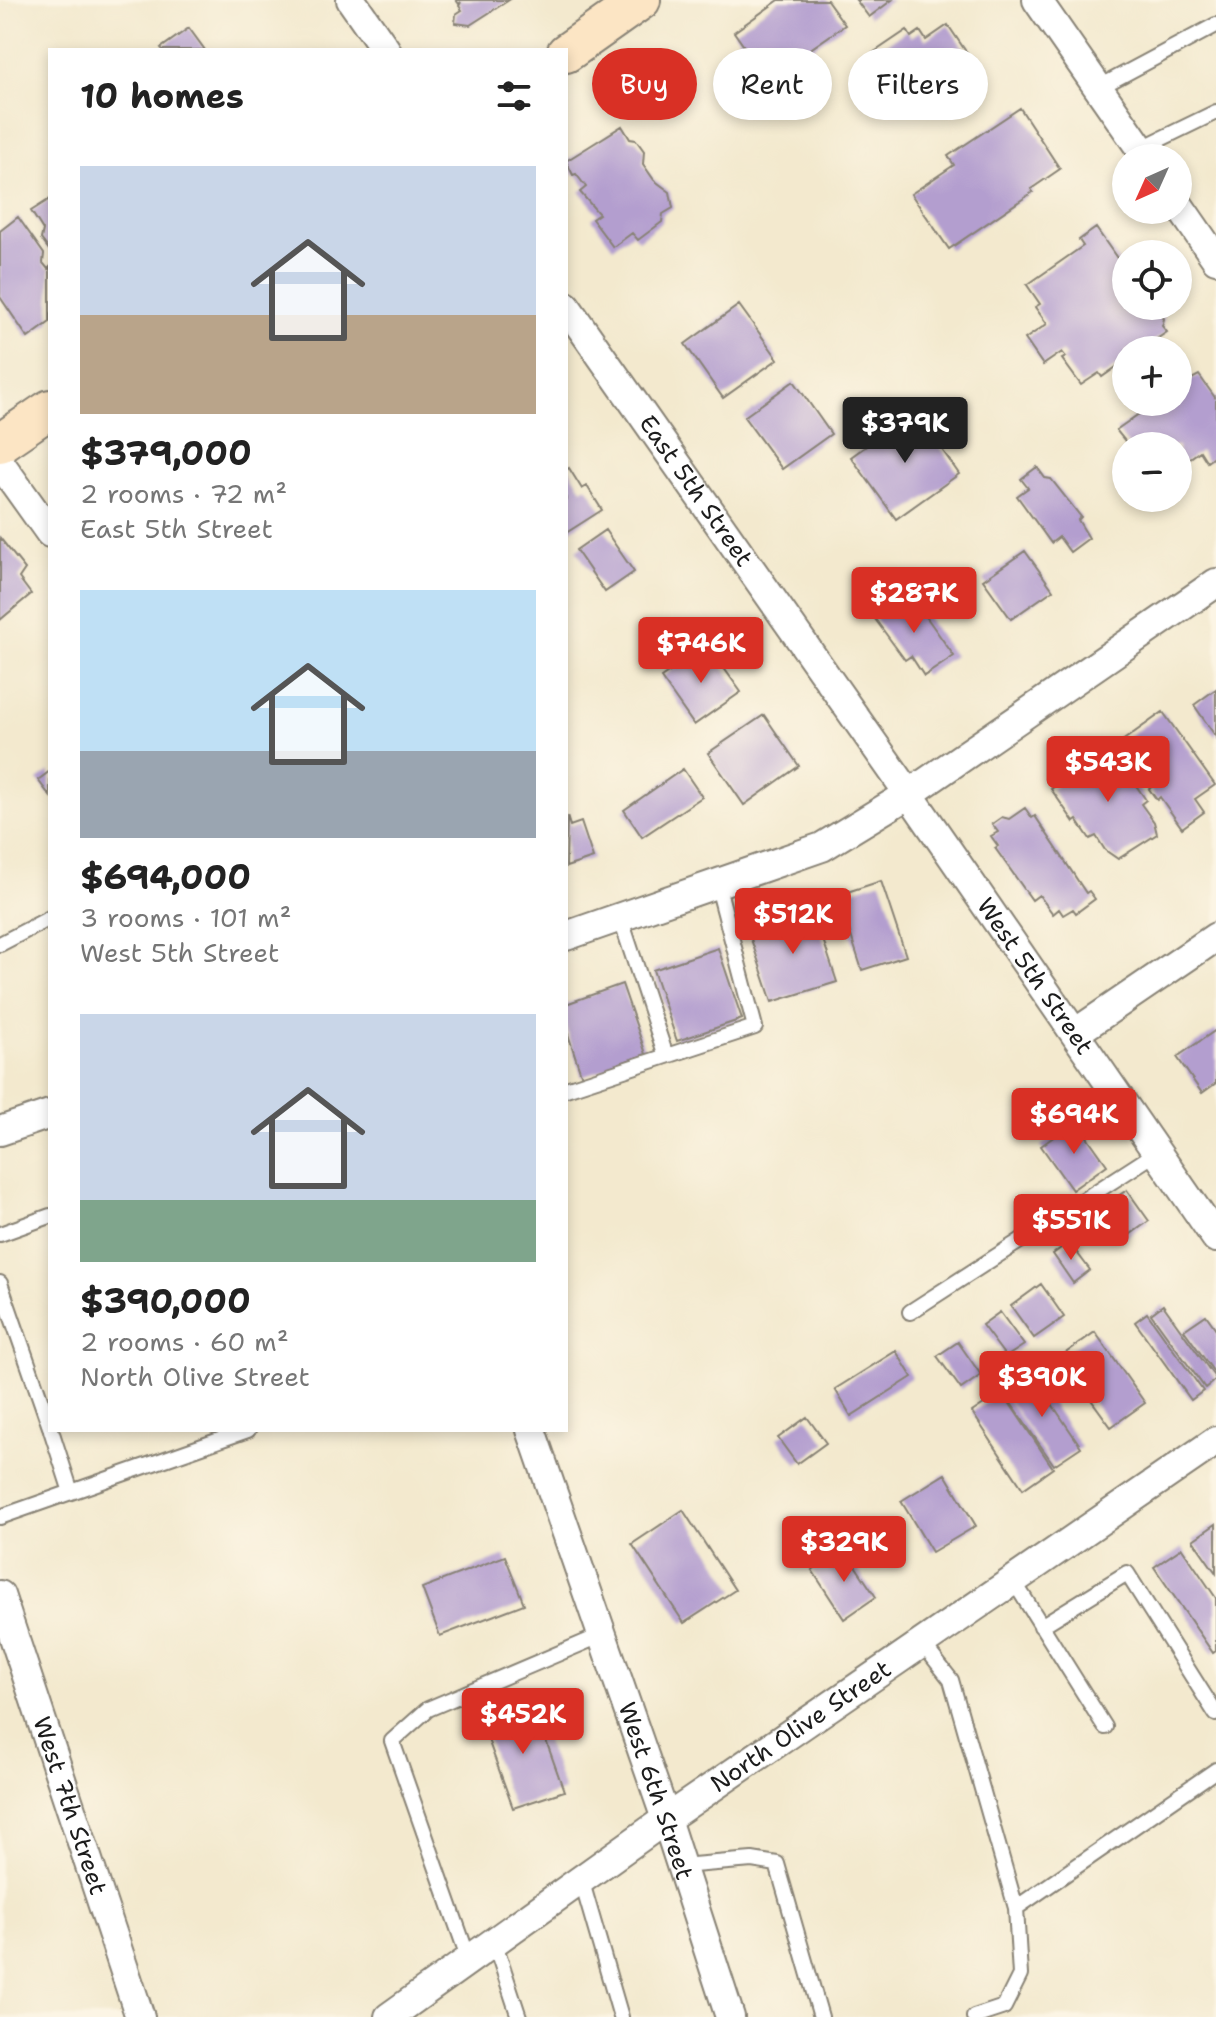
<!DOCTYPE html>
<meta charset="utf-8">
<style>
:root{--surface:#fff;--page:#f2f2f2;--text:#222;--muted:#767676;--accent:#d93025}
body{margin:0;font-family:"Shantell Sans",sans-serif;background:var(--page);color:var(--text);height:100vh;display:flex;flex-direction:column;font-size:30px;white-space:nowrap}
*{box-sizing:border-box;margin:0}
p{font-size:26px;color:var(--muted)}
.icon{flex:none;width:44px;height:44px;fill:none;stroke:currentColor;stroke-width:2;stroke-linecap:round;stroke-linejoin:round}
.map{position:relative;flex:1;overflow:hidden}
.sheet{position:absolute;left:48px;top:48px;width:520px;height:1384px;display:flex;flex-direction:column;background:var(--surface);border-radius:0px;box-shadow:0 4px 12px #0003}
.sheet>*{flex:none}
.guide{position:absolute;left:592px;top:48px;width:504px;height:72px;display:flex;gap:16px}
.needle{width:52px;rotate:225deg}
.controls{position:absolute;left:1112px;top:144px;display:grid;gap:16px}
.controls a{display:grid;place-items:center;width:80px;height:80px;border-radius:50%;background:var(--surface);box-shadow:0 4px 12px #0003;font-size:40px}
.price{position:absolute;translate:-50% -68px;padding:0 18px;border-radius:8px;background:var(--accent);color:#fff;font-size:26px;line-height:52px;filter:drop-shadow(0 2px 4px #0008)}
.price::after{content:'';position:absolute;left:50%;top:48px;width:24px;height:18px;margin-left:-12px;background:inherit;clip-path:polygon(0 0,100% 0,50% 100%)}
.price.on{background:#222;color:#fff}
ul{padding:0;list-style:none}
li{display:grid;align-content:center;gap:16px;height:424px;padding:0 32px}
li span{display:grid;place-items:center;height:248px;border-radius:0px;color:#555}
li>.icon{margin-inline-start:auto}
span .icon{width:144px;height:144px;fill:#fffc;stroke-width:1}
li b{font-size:34px}
h2{display:flex;justify-content:space-between;align-items:center;height:96px;padding:0 32px;font-size:34px}
.chip{padding:0 28px;border-radius:36px;background:var(--surface);box-shadow:0 4px 12px #0003;font-size:28px;line-height:72px}
.chip.on{background:var(--accent);color:#fff}
.map>svg:first-child{display:block}
.building{fill:#b39ecf}
.lines{fill:none;stroke-linecap:round;stroke-linejoin:round}
.lane-casing{stroke:#888275;stroke-width:18}
.street-casing{stroke:#888275;stroke-width:32}
.secondary-casing{stroke:#888275;stroke-width:42}
.lane{stroke:#fff;stroke-width:14}
.street{stroke:#fff;stroke-width:28}
.secondary{stroke:#fce5c4;stroke-width:38}
.labels{text-anchor:middle;stroke-width:6;stroke-linejoin:round;paint-order:stroke}
.street-label{font-size:24px;fill:#1c1c1c;stroke:#fcf5e5}
</style>
<div class="map">
<svg width="1216" height="2017" viewBox="0 0 1216 2017">
<rect width="100%" height="100%" fill="#fcf5e5"/>
<filter id="ink" filterUnits="userSpaceOnUse"><feTurbulence type="fractalNoise" baseFrequency=".0125" numOctaves="2"/><feDisplacementMap in="SourceGraphic" scale="16" xChannelSelector="R" yChannelSelector="G"/><feConvolveMatrix kernelMatrix="1 2 1 2 8 2 1 2 1" color-interpolation-filters="sRGB"/></filter>
<filter id="wash" filterUnits="userSpaceOnUse"><feTurbulence type="fractalNoise" baseFrequency=".006" numOctaves="4" result="noise"/><feDisplacementMap in="SourceGraphic" scale="32" xChannelSelector="R" yChannelSelector="G"/><feGaussianBlur stdDeviation="1.8" result="paint"/><feColorMatrix in="noise" values="0 0 0 0 0 0 0 0 0 0 0 0 0 0 0 0 0 1.4 0 .05"/><feComposite in="paint" operator="in"/></filter>
<g filter="url(#wash)">
<rect width="100%" height="100%" fill="#f3e9ce"/>
<g id="blocks">
<path class="building" d="M456,0H509L470,25L455,23L456,14L462,10L459,6L461,2L459,4Z
M779,0H827L845,25L767,79L734,32Z
M856,0H892L869,17Z
M948,25L973,62L953,76L959,84L932,103L927,96L902,113L888,92L871,104L855,79L873,67L867,57L907,30L911,37L920,31L926,40Z
M189,28L205,50H163L161,48Z
M1020,108L1060,169L1031,189L1033,192L949,249L911,194L954,165L948,156Z
M622,126L630,139L636,140L644,151L643,164L654,180L670,192L673,208L663,214L662,222L638,240L632,233L613,247L592,219L599,214L580,192L586,187L576,174L573,175L566,161Z
M50,199V251L41,239L43,230L31,211Z
M18,217L44,254L43,263L48,269L50,267V322L28,338L0,297V231Z
M1096,228L1126,271V306H1160L1158,309L1164,319L1162,326L1167,332L1140,350H1126V360L1102,377L1099,373L1081,385L1062,359L1066,357L1062,352L1043,365L1025,339L1047,324L1035,307L1040,304L1027,285L1083,246L1079,240Z
M739,305L778,359L723,398L685,344Z
M1199,375L1216,399V455L1207,462L1200,451L1178,467V446H1129L1116,430L1156,402H1178V386Z
M794,381L831,434L782,469L744,417Z
M915,411L959,474L896,519L851,457Z
M1037,467L1045,478L1051,479L1081,517L1078,520L1089,538L1070,552L1059,537L1051,543L1017,496L1028,488L1021,479Z
M569,468L582,489L587,486L602,510L566,533V470Z
M605,530L634,572L605,592L576,550Z
M0,538L25,569L19,578L31,594L0,620Z
M1025,551L1053,590L1011,619L983,580Z
M910,594L954,656L924,676L911,656L905,660L875,619Z
M708,646L741,692L694,725L661,678Z
M1216,689V737L1194,705Z
M1163,712L1215,785L1195,799L1204,812L1182,828L1160,797L1157,800L1149,789L1154,785L1131,753L1127,756L1118,744Z
M764,715L799,766L744,805L708,753Z
M1115,745L1137,777L1133,781L1146,800L1141,804L1154,822L1157,834L1118,859L1105,850L1096,836L1090,839L1077,820L1074,822L1051,789Z
M683,769L702,797L642,837L624,810Z
M50,771V796L38,780Z
M1025,808L1032,818L1035,816L1086,893L1089,891L1095,899L1076,913L1073,909L1063,915L1059,909L1053,914L1039,895L1032,900L995,848L998,846L991,836L998,832L992,824L1002,817L1009,819Z
M567,816L570,826L581,822L593,858L566,867Z
M881,881L906,956L862,970L838,895Z
M813,909L837,982L772,1002L748,930Z
M718,948L742,1019L677,1041L653,970Z
M622,984L646,1054L582,1077L566,1028V1004Z
M1216,1030V1083L1202,1093L1177,1057Z
M1076,1121L1107,1165L1072,1190L1041,1146Z
M1127,1190L1149,1221L1121,1241L1099,1209Z
M1069,1242L1090,1270L1073,1283L1053,1254Z
M1041,1284L1064,1317L1034,1338L1011,1306Z
M1163,1305L1216,1379L1205,1388L1151,1314Z
M1000,1312L1024,1345L1006,1357L982,1325Z
M1147,1313L1203,1391L1191,1400L1135,1322Z
M1206,1315L1216,1329V1375L1184,1330Z
M1095,1332L1145,1403L1111,1427L1060,1357Z
M958,1342L981,1375L961,1389L937,1356Z
M896,1351L912,1377L851,1416L835,1389Z
M1031,1373L1081,1447L1054,1465L1003,1392Z
M1002,1392L1053,1468L1023,1489L972,1412Z
M807,1417L826,1443L797,1464L778,1438Z
M945,1474L976,1526L932,1552L901,1501Z
M683,1510L735,1590L684,1623L632,1544Z
M1216,1524V1573L1193,1540Z
M1182,1548L1216,1598V1651L1213,1653L1154,1567Z
M844,1549L876,1597L844,1619L812,1570Z
M505,1556L524,1604L440,1636L422,1588Z
M533,1704L564,1791L513,1808L482,1723Z"/>
</g>
</g>
<g filter="url(#ink)">
<use href="#blocks" fill-opacity="0" stroke="#888275" stroke-width="2"/>
<g class="lines">
<defs>
<path id="lane" d="M1098,88L1216,25
M1140,149L1216,112
M620,917L666,1056
M0,944L50,918
M566,1089L755,1027L717,883
M0,1234L50,1216
M0,1283L50,1427
M910,1312L1156,1153
M51,1430L71,1492
M0,1517L248,1430
M1013,1580L1105,1727
M1041,1626L1127,1573L1216,1714
M922,1643L951,1680L1016,1908L1216,1770
M681,1866L752,1860L777,1864L821,2017
M581,1879L621,2017
M494,1941L519,2017
M469,1960L392,1741L428,1709L602,1635
M974,2017L1004,2007L1020,1975L1016,1908"/>
<g id="street">
<path d="M351,0L386,50"/>
<path d="M1037,0L1147,158"/>
<path d="M1178,204L1216,259"/>
<path id="s1" d="M566,306L909,794L1216,1238"/>
<path d="M0,463L50,533"/>
<path d="M566,936L822,847L909,794L1216,583"/>
<path d="M1075,1033L1216,937"/>
<path d="M0,1131L50,1114"/>
<path id="s2" d="M531,1430L666,1819L730,2017"/>
<path id="s3" d="M0,1595L140,2017"/>
<path id="s4" d="M389,2017L666,1819L1216,1441"/>
</g>
<path id="secondary" d="M566,53L641,0
M0,443L50,409"/>
</defs>
<use href="#lane" class="lane-casing"/>
<use href="#street" class="street-casing"/>
<use href="#secondary" class="secondary-casing"/>
<use href="#lane" class="lane"/>
<use href="#street" class="street"/>
<use href="#secondary" class="secondary"/>
</g>
</g>
<g class="labels">
<g class="street-label">
<text dy="8" stroke="none"><textPath href="#s1" startOffset="226">East 5th Street</textPath></text>
<text dy="8" stroke="none"><textPath href="#s1" startOffset="818">West 5th Street</textPath></text>
<text dy="8" stroke="none"><textPath href="#s4" startOffset="504">North Olive Street</textPath></text>
<text dy="8" stroke="none"><textPath href="#s2" startOffset="382">West 6th Street</textPath></text>
<text dy="8" stroke="none"><textPath href="#s3" startOffset="222">West 7th Street</textPath></text>
</g>
</g>
</svg>
<div class="controls">
<a><svg class="needle" viewBox="-14 -14 28 28"><path d="M0-13l5 13h-10z" fill="#e53935"/><path d="M0 13l5-13h-10z" fill="#767676"/></svg></a>
<a><svg class="icon" aria-label="locate" viewBox="0 0 24 24"><circle cx="12" cy="12" r="6"/><path d="M12 2v4M12 18v4M2 12h4M18 12h4"/></svg></a>
<a>+</a>
<a>−</a>
</div>
<b class="price on" style="left:905px;top:465px">$379K</b>
<b class="price" style="left:914px;top:635px">$287K</b>
<b class="price" style="left:701px;top:685px">$746K</b>
<b class="price" style="left:1108px;top:804px">$543K</b>
<b class="price" style="left:793px;top:956px">$512K</b>
<b class="price" style="left:1074px;top:1156px">$694K</b>
<b class="price" style="left:1071px;top:1262px">$551K</b>
<b class="price" style="left:1042px;top:1419px">$390K</b>
<b class="price" style="left:844px;top:1584px">$329K</b>
<b class="price" style="left:523px;top:1756px">$452K</b>
<div class="guide">
<a class="chip on">Buy</a>
<a class="chip">Rent</a>
<a class="chip">Filters</a>
</div>
<section class="sheet">
<h2>10 homes<svg class="icon" aria-label="filters" viewBox="0 0 24 24"><path d="M4 7h16M4 17h16"/><circle cx="9" cy="7" r="2"/><circle cx="15" cy="17" r="2"/></svg></h2>
<ul>
<li><span style="background:linear-gradient(#c9d6e8 60%,#b9a48a 0)"><svg class="icon" aria-label="home" viewBox="0 0 24 24"><path d="M3 11l9-7 9 7M6 9v11h12V9"/></svg></span><div><b>$379,000</b><p>2 rooms · 72 m²</p><p>East 5th Street</p></div></li>
<li><span style="background:linear-gradient(#bfe0f5 65%,#9aa5b1 0)"><svg class="icon" aria-label="home" viewBox="0 0 24 24"><path d="M3 11l9-7 9 7M6 9v11h12V9"/></svg></span><div><b>$694,000</b><p>3 rooms · 101 m²</p><p>West 5th Street</p></div></li>
<li><span style="background:linear-gradient(#c9d6e8 75%,#7fa58c 0)"><svg class="icon" aria-label="home" viewBox="0 0 24 24"><path d="M3 11l9-7 9 7M6 9v11h12V9"/></svg></span><div><b>$390,000</b><p>2 rooms · 60 m²</p><p>North Olive Street</p></div></li>
</ul>
</section>
</div>
